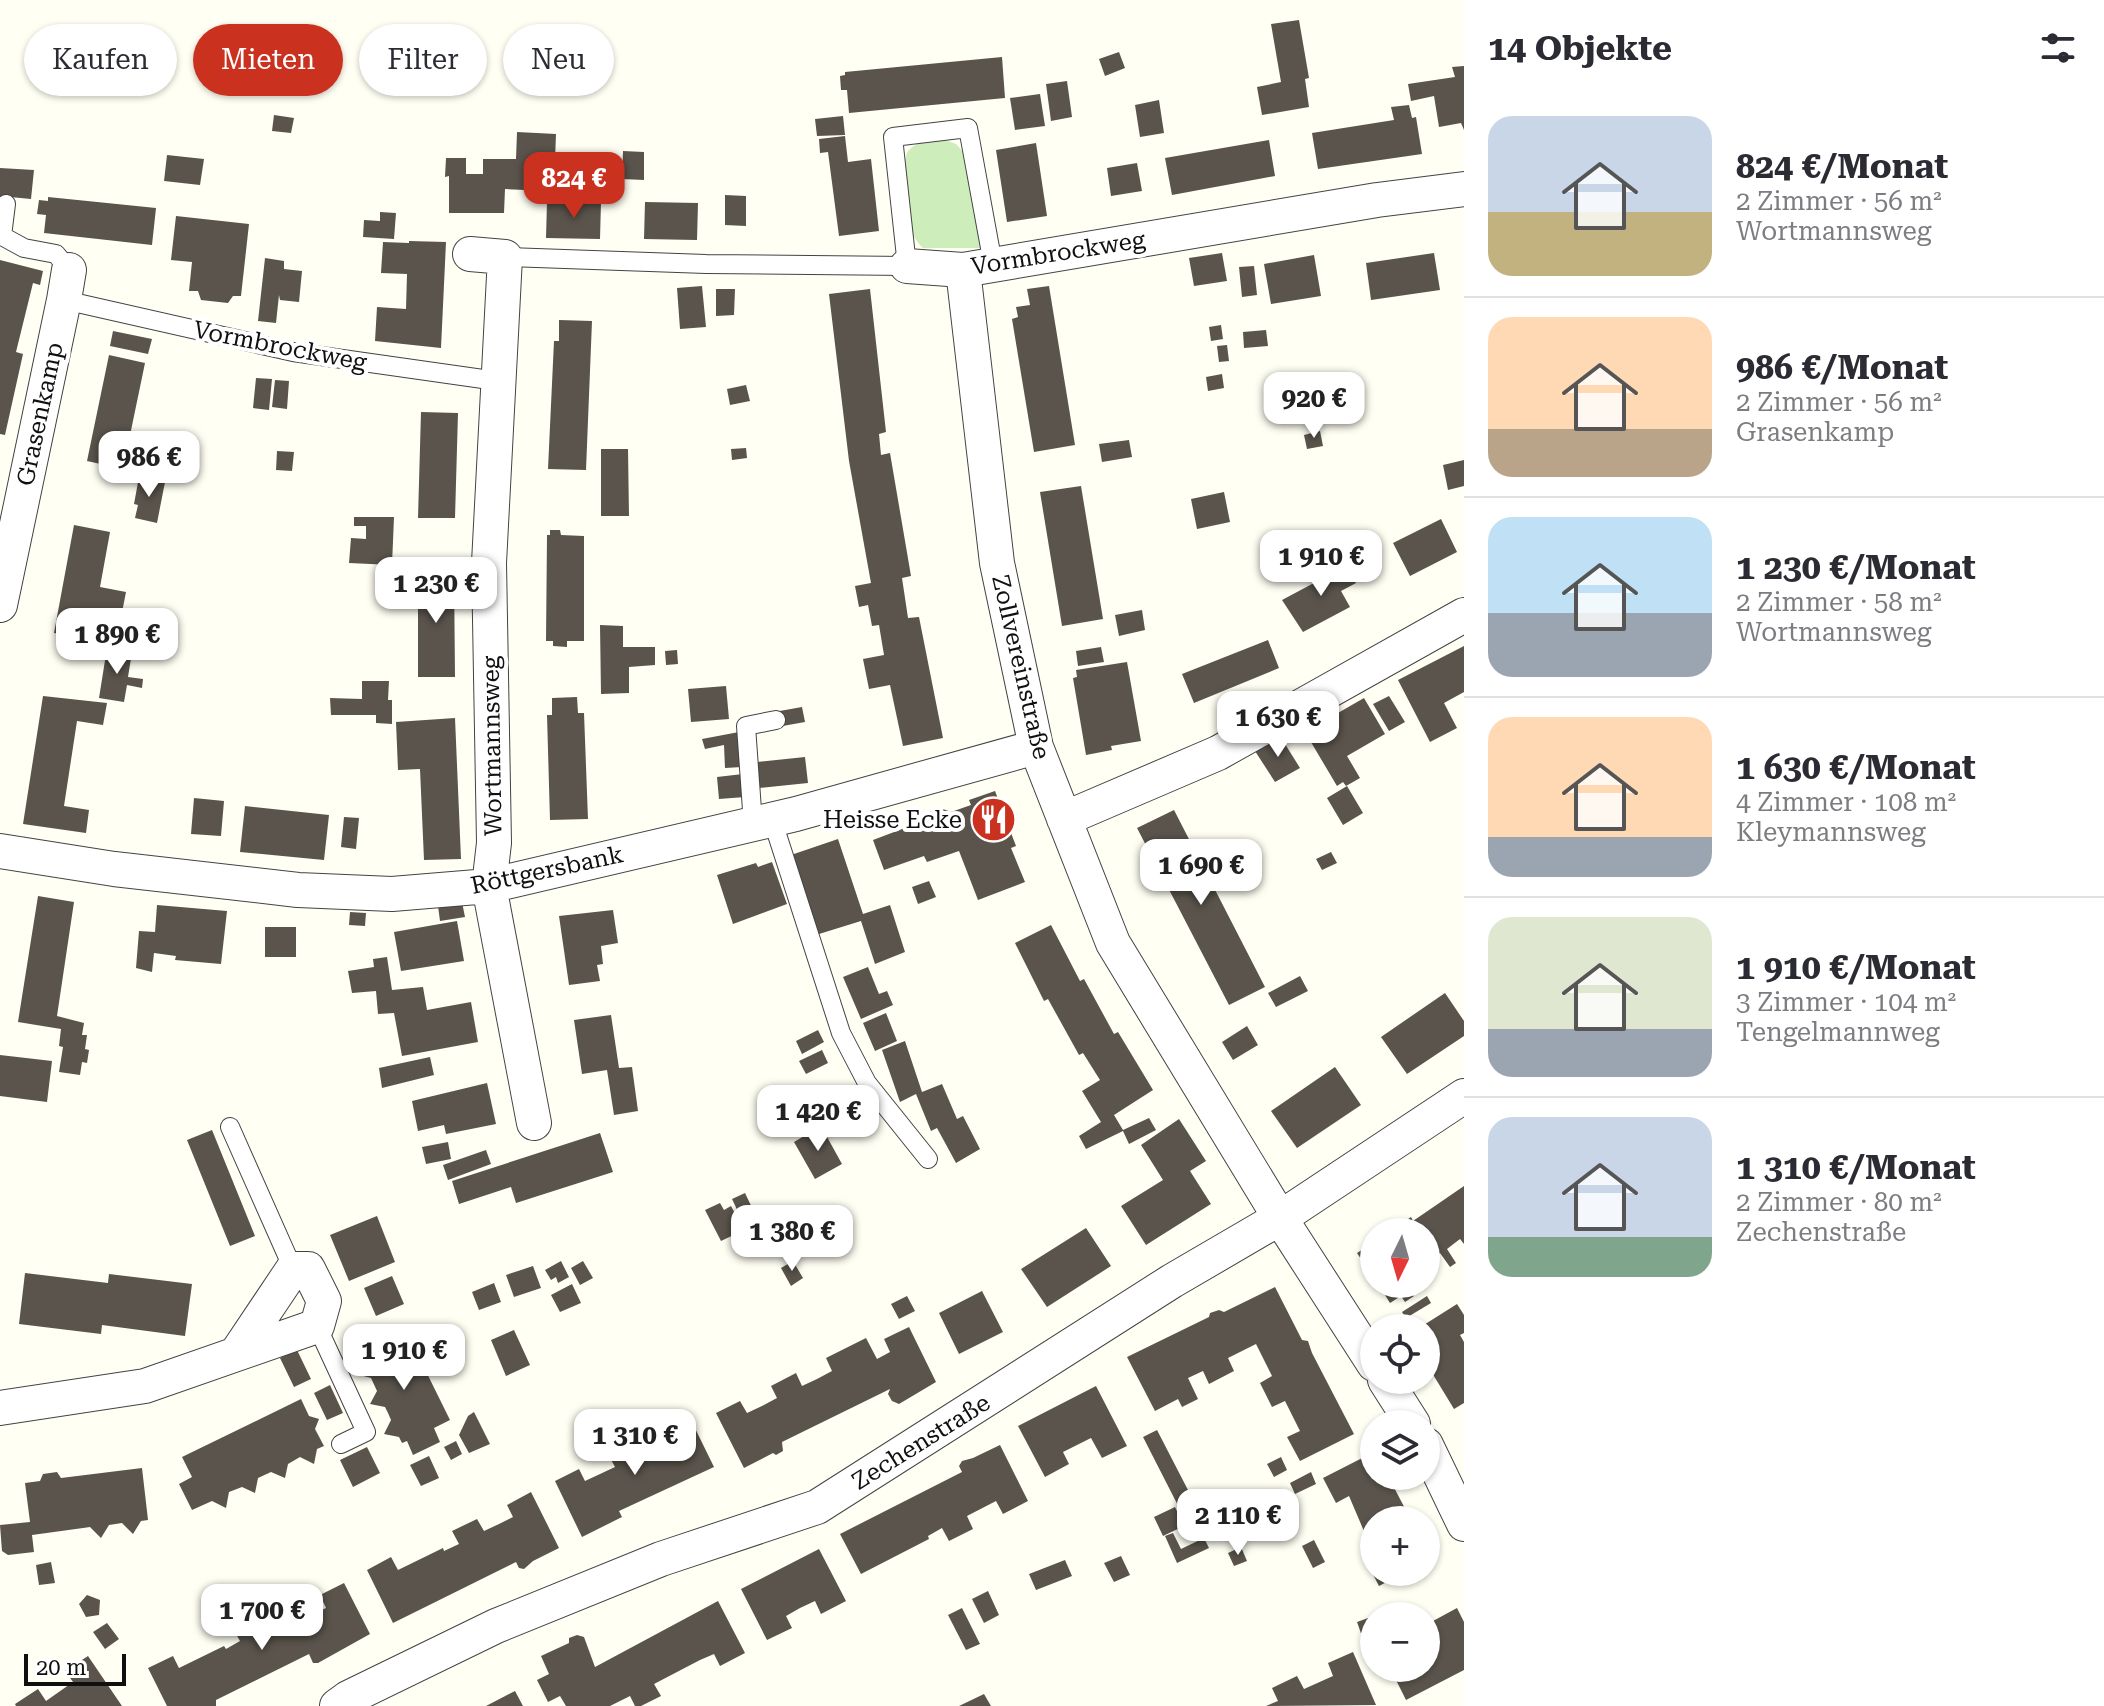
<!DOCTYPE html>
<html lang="de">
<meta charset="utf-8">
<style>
:root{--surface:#fff;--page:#f7f7f7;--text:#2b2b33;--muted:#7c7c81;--line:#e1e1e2;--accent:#ca311f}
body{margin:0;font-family:"Roboto Serif",serif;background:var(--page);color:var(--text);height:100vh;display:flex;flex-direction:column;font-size:30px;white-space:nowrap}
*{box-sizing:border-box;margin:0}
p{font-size:26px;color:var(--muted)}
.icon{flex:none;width:44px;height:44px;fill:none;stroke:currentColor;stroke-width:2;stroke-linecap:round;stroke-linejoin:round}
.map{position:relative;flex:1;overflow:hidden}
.panel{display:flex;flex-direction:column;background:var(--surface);width:640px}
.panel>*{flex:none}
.top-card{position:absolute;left:24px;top:24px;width:760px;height:72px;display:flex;gap:16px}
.needle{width:52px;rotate:185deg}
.controls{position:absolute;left:1360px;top:1218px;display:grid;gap:16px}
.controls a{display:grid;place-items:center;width:80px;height:80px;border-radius:50%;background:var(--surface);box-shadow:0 2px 6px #0004;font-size:40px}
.scale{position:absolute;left:24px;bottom:20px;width:102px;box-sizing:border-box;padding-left:8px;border:4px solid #101010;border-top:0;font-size:22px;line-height:28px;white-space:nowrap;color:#101010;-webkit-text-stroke:6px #fff;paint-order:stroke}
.price{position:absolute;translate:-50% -68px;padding:0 18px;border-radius:16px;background:#fff;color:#222;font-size:26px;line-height:52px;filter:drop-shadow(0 2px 4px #0008)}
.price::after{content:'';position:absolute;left:50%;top:48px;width:24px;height:18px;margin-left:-12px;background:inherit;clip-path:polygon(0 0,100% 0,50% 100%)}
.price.selected{background:var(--accent);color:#fff}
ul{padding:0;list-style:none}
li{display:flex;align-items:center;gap:24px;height:200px;padding:0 24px}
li+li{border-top:2px solid var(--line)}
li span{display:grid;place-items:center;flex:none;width:224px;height:160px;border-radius:24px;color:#555}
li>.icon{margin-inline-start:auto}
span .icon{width:96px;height:96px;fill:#fffc;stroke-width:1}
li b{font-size:34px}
h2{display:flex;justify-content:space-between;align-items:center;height:96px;padding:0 24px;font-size:34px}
.chip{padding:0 28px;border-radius:36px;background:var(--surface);box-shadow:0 2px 6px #0004;font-size:28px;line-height:72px}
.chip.selected{background:var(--accent);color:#fff}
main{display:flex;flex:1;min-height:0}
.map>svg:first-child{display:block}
.green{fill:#cdedba}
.building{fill:#5a544c}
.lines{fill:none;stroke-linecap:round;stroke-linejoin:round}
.service-casing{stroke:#434343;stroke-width:20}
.minor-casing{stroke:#434343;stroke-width:36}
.service{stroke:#fff;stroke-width:18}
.minor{stroke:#fff;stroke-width:34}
.labels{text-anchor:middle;stroke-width:8;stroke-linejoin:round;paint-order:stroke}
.street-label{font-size:24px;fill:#101010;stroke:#fff}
.poi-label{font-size:24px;fill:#101010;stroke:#fff;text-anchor:end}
</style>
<main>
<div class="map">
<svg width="1464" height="1706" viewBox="0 0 1464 1706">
<rect width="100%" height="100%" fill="#fffff4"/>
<path class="green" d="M945,140L956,144L967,156L981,248H923C918,243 915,239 912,232C907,218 899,161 909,150C918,140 932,141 945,140Z"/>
<path class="building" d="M1299,20L1309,78L1305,79L1309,107L1262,115L1257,87L1281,82L1271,24Z
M1119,52L1125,68L1105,76L1099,59Z
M1002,57L1005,98L849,113L847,90H841L840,76L845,75V72Z
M1464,66V130L1461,123L1439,127L1434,96L1411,101L1408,84L1455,77L1452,67Z
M1067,81L1072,117L1051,121L1046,84Z
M1040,94L1045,126L1015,130L1010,98Z
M1159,100L1164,133L1140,137L1135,105Z
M1409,105L1412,118L1416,117L1422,154L1318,169L1312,133L1394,120L1391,107Z
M274,115L294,118L291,133L272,131Z
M843,116L845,135L817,136L815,119Z
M517,132L556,134L555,160L526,159L525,190L505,189L504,213H449V176L445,177L446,158H466V174H483V159H516Z
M845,136L848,162L871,159L879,231L839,236L828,152L820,153L819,139Z
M1269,140L1275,176L1172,195L1165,158Z
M1036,143L1047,216L1007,222L996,150Z
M623,151L644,152V180L622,179Z
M167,155L204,159L200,185L164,181Z
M1137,163L1142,191L1111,196L1107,168Z
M0,168L34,170L31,199L0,196Z
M725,195L746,196V226L725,225Z
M48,197L156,208L152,245L44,233L46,215L37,214L39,200L48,201Z
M547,202H601L600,239L546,238Z
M645,202L698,203L697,240L644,239Z
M380,212L396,213L394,239L363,237L364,220L380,221Z
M176,216L249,224L241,296H233L228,303L201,300L198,291H189L192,262L171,260Z
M409,241L446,242L441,348L375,341L377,307L406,309L407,274L381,273L383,242L409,243Z
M1222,253L1227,281L1194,286L1189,258Z
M1434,253L1440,290L1371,300L1366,263Z
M1314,255L1321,296L1271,304L1264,264Z
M265,258L284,261V269L302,271L299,302L280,300L279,295L276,323L258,321Z
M0,260L43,271L40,285L33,283L16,352L23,354L5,435L0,434Z
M1254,266L1257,295L1242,297L1239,267Z
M702,286L706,327L680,329L677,288Z
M1049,286L1075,445L1034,452L1012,319L1018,317L1016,307L1030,305L1027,289Z
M716,289H735L734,315L716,316Z
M870,289L886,432L879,434L881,455L890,453L911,576L902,578L908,618L919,617L943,738L903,746L890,685L869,689L863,659L884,655L879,625L872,626L868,605L859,607L855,586L871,583L849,461L829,294Z
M559,320L592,321L586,470L548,469L554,341H559Z
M1221,325L1223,339L1211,341L1209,327Z
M1266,330L1268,346L1244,348L1243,332Z
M113,331L152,339L148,354L110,346Z
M1227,345L1229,361L1219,362L1217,346Z
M109,355L145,363L123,469L87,461Z
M1222,374L1224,388L1208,391L1206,377Z
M256,378L272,379L269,410L253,408Z
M275,380L289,381L287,409L272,407Z
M746,385L750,401L730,405L727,389Z
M421,412L458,413L455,518H418Z
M1320,431L1323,446L1307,449L1304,435Z
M1129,440L1132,457L1102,462L1099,444Z
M746,448L747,458L732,460L731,449Z
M601,449H628L629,516H601Z
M277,451L294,452L292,471L276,470Z
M1464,460V486L1448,490L1443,465Z
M139,477L165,482L157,523L135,518L138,505L134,504Z
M1081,486L1103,619L1062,626L1040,492Z
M1224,492L1230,522L1197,529L1191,499Z
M354,517H394L392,565L349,563L351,538L366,539V526H354Z
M1441,519L1457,552L1410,576L1393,543Z
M74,525L110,532L100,587L126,592L116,643L102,641L98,658L68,652L71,636L54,633Z
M550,530H560L561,535L584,536V641H567V647L553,646V641H546L547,535H550Z
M1340,558L1356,583L1341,591L1350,607L1303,632L1282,600L1329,575L1324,568Z
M418,572H454L455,677H418Z
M1142,610L1145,630L1119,636L1115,615Z
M600,625L623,626V647H655V665L629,667V693L601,694Z
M1268,640L1279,668L1194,703L1182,674Z
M1464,646V692L1444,703L1457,728L1430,742L1398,680Z
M1101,647L1104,662L1078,666L1076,651Z
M107,648L132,652L128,677L143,679L142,688L127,685L124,702L99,698Z
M677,650L678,664L666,665L665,651Z
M1127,662L1141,741L1111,746L1112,750L1086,755L1073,678L1077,677L1076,670Z
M362,681H389L388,700H392V724L376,723V715H331L330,698L362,699Z
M726,686L729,719L691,722L688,689Z
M43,696L107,703L103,725L77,721L64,806L89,810L86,833L23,824Z
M1389,696L1405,722L1389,731L1373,704Z
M577,697L578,713H584L588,819L550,820L547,715H552V698Z
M1364,698L1385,734L1347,756L1360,778L1346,786L1343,782L1337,786L1305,732Z
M802,707L805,722L777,727L774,712Z
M455,718L461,859L424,860L420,769L398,770L396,722Z
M739,732L742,767L725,768L724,745L705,749L702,739Z
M1280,736L1300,768L1275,782L1255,751Z
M805,757L808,783L759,788L757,762Z
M743,774L745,797L719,799L717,777Z
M1347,786L1363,813L1343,825L1327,798Z
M995,791L1016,846L1011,848L1025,882L978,900L959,851L927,862L924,856L884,870L873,840L918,823L916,816L940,808L951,812L971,805L969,800Z
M194,798L224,801L221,836L191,834Z
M245,806L329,815L324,860L240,852Z
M1174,810L1265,987L1229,1005L1137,828Z
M344,817L359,818L356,849L341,847Z
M838,839L863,914L890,905L905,952L875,964L861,921L819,934L791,855Z
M1331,852L1337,863L1322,870L1316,859Z
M772,862L787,904L733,924L717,875L756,863L758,867Z
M929,881L936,897L918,904L912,887Z
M38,896L74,902L57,1016L84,1023L82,1035H87L85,1049L89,1050L87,1063L82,1062L80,1075L59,1072L63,1047L59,1046L61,1029L18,1022Z
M462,902L465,917L440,921L438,906Z
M157,905L227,911L221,964L175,960L176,956L154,953L152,972L136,968L139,931L155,932Z
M613,910L618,943L601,946L603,964L597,965L600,981L569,985L559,916Z
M350,912L366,913L365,926L349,925Z
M457,921L464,961L401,971L394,932Z
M1051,925L1080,981L1084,979L1114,1034L1118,1032L1153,1090L1114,1115L1123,1130L1149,1118L1156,1130L1129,1144L1123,1131L1086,1149L1079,1136L1101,1122L1082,1091L1100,1080L1083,1053L1079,1055L1048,999L1044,1001L1015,943Z
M265,927H296V957H265Z
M387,957L392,990L423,987L427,1010L471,1002L478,1042L402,1056L394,1013L378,1014L376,991L352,993L348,971L374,967L373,959Z
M868,967L879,994L887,991L893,1005L861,1019L843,977Z
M1300,976L1308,991L1276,1007L1268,993Z
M1445,993L1464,1021V1036L1407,1074L1381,1037Z
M886,1013L897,1041L875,1051L863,1023Z
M611,1015L619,1068L632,1067L638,1111L614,1115L607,1070L582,1074L574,1020Z
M1247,1026L1258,1045L1233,1060L1222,1042Z
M818,1030L824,1042L802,1054L796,1041Z
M905,1041L922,1092L942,1084L957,1119L963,1116L980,1149L956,1163L937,1128L931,1131L916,1094L900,1102L882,1050Z
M822,1050L828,1063L806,1074L799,1061Z
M0,1055L52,1061L47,1102L0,1096Z
M430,1057L434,1075L382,1088L379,1068Z
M1335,1067L1361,1105L1297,1148L1271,1111Z
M487,1083L496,1124L446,1134L444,1125L418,1131L412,1101Z
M1179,1119L1206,1161L1190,1171L1211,1204L1146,1245L1121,1206L1163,1180L1141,1145Z
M821,1126L842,1164L815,1179L794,1142Z
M212,1130L255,1236L230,1246L187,1140Z
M600,1133L613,1172L516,1203L511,1187L459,1204L452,1181Z
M448,1142L451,1159L426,1164L422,1147Z
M486,1150L491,1164L448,1180L443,1165Z
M1464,1186V1244L1460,1239L1447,1249L1456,1263L1450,1267L1440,1253L1426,1263V1232H1389L1411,1217L1413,1221Z
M745,1193L754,1212L741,1218L732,1199Z
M720,1203L724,1210L731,1206L744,1230L721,1241L705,1210Z
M377,1216L395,1262L349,1281L330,1235Z
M838,1226L845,1244L830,1250L823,1232Z
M1086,1228L1111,1266L1047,1307L1021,1269Z
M1374,1242V1278L1357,1253Z
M561,1261L569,1277L558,1283L556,1277L551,1280L545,1270Z
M583,1261L593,1278L580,1285L571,1268Z
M793,1261L803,1278L791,1286L781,1268Z
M533,1266L541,1288L514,1297L506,1275Z
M25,1273L108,1283L109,1274L192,1284L185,1336L102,1325L101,1334L19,1324Z
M392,1276L404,1304L376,1316L364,1288Z
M494,1283L501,1302L479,1310L472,1292Z
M572,1284L581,1303L560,1312L551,1295Z
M1378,1284H1411L1413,1288L1410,1290L1414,1296L1405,1302L1401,1296L1390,1303Z
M1275,1287L1302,1340L1308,1341L1312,1353L1354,1434L1300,1461L1287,1437L1300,1431L1285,1401L1272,1407L1260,1383L1272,1376L1256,1344L1228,1358L1234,1371L1209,1384L1203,1371L1188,1378L1198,1399L1182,1407L1178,1399L1155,1411L1127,1357L1209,1317L1210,1313L1219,1310L1224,1312Z
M982,1291L1003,1332L959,1354L939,1313Z
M907,1296L915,1311L899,1319L891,1304Z
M1427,1296L1431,1303L1406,1318L1402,1312Z
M1457,1304L1464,1315V1333L1460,1335L1464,1342V1403L1454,1409L1426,1363V1328H1419Z
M909,1327L936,1382L899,1404L892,1401L888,1394L890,1389L782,1442L783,1451L776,1455L773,1453L744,1468L716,1413L740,1401L747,1413L762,1406L777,1398L771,1386L796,1373L802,1386L817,1379L832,1371L826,1358L866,1338L877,1359L890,1352L884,1339Z
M514,1330L530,1365L506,1376L491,1340Z
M406,1331L450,1420L434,1428L440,1442L413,1455L407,1441L402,1443L399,1437L384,1434L391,1420L388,1413L385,1407L370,1404L377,1391L371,1378L356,1374L362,1361L359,1354Z
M297,1350L311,1379L294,1387L280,1358Z
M330,1385L343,1413L327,1420L314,1393Z
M1096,1386L1127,1446L1102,1458L1091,1438L1063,1452L1069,1464L1045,1477L1018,1426Z
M301,1399L309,1416L319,1419L315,1429L324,1446L317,1449L314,1464L300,1457L288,1464L285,1478L271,1472L258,1478L255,1493L242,1487L229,1492L226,1508L212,1501L192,1510L179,1484L192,1477L182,1457Z
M474,1412L490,1444L469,1453L459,1435L468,1416Z
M688,1414L714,1467L619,1511L622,1517L582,1537L555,1481L579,1469L585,1481L615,1467L608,1454L633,1441L640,1454L669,1439L663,1427Z
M1157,1430L1205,1523L1191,1531L1143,1437Z
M456,1441L462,1454L451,1460L444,1447Z
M1000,1445L1028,1501L1003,1514L996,1501L967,1516L973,1529L949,1541L942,1528L928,1536L929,1539L861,1574L840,1534L962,1472L959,1466L962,1461L973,1458Z
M367,1447L380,1473L353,1487L340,1460Z
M1374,1452V1476H1388L1411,1520H1374V1546L1372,1541L1369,1543L1349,1496L1336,1503L1323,1478Z
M429,1456L439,1478L421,1486L410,1465Z
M1281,1457L1287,1470L1274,1477L1267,1464Z
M142,1468L148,1520L141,1521L133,1534L122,1523L109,1525L101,1538L90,1527L83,1528L32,1535L34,1552L8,1555L2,1551L0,1525L30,1522L25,1483L40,1481L43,1474L57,1472L61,1478Z
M1311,1472L1316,1484L1295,1494L1290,1483Z
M531,1492L559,1548L533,1561L524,1569L519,1568L516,1562L393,1623L367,1570L391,1557L398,1570L443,1548L444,1551L459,1544L452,1531L477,1519L484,1531L499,1524L513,1517L507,1505Z
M1175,1507L1184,1526L1163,1536L1154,1517Z
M1173,1533L1181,1549L1204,1538L1209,1548L1177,1563L1165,1536Z
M1314,1540L1325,1562L1313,1568L1302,1546Z
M1241,1547L1247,1561L1234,1566L1228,1553Z
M819,1549L846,1601L821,1614L815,1601L800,1608L786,1616L792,1628L767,1640L741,1589Z
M1121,1556L1130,1575L1114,1582L1104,1563Z
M1374,1557V1572H1406L1379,1586L1366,1561Z
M1065,1560L1072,1576L1036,1590L1029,1574Z
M51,1562L55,1583L39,1585L36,1565Z
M344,1583L370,1634L318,1663H313L309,1654L216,1700V1706H167L148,1668L173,1656L179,1668L224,1646L226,1649L240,1641L233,1629L258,1617L265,1629L280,1622L277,1616L290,1609L297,1622L326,1608L320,1595Z
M988,1591L999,1615L984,1623L972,1599Z
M87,1595L100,1600L99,1615L86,1617L79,1604Z
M718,1601L745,1653L720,1666L714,1654L700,1660L654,1684L661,1696L641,1706H635L630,1696L610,1706H566L560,1696L548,1702L537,1680L549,1674L541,1656L569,1643V1638L577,1635L584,1637L595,1667Z
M962,1608L980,1644L966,1650L948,1615Z
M1457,1608L1464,1622V1670L1406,1700L1390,1668H1426V1641L1439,1633L1433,1621Z
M1368,1618L1374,1635L1363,1639L1357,1622Z
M107,1623L119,1639L105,1649L93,1632Z
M1353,1652L1376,1705L1266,1706L1278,1701L1272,1688L1297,1676L1304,1689L1333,1676L1328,1663Z
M88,1656L122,1706H16L15,1704L38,1689L46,1701L73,1682L65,1671Z
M515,1691L523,1706H486Z
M984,1694L991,1706H959Z"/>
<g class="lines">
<defs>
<path id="service" d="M6,204L2,236L24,248L56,254L69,270
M505,257L706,264L907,266L893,137L968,128L993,264
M64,300L293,352L497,381
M772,819L841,1033L867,1083L928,1159
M753,824L746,726L776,720
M230,1127L293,1269
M317,1326L366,1432L341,1444"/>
<path id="minor" d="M470,254L505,257L489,563L494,843L489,886L534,1123
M907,266L963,270L1377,200L1464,189
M963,270L997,563L1036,747L1113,943L1280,1218L1374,1364
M0,605L64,300L69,270
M1064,819L1218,753L1464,615
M0,851L114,869L298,890L392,894L489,886L796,814L1036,747
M1385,1380L1413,1424
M0,1408L145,1386L317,1326L324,1301L308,1269H293L236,1354
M1426,1445L1464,1524
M337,1706L348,1698L496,1626L661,1559L817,1507L1172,1281L1280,1218L1464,1096"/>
</defs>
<use href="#service" class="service-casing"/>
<use href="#minor" class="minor-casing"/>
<use href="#service" class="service"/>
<use href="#minor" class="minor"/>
</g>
<defs>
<symbol id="restaurant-disc" viewBox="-11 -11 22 22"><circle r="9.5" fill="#ca311f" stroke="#fff"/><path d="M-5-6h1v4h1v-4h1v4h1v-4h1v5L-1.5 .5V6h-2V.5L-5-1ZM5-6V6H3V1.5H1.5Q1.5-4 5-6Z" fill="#fff"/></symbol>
</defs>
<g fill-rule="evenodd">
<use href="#restaurant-disc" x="968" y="794" width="51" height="51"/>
</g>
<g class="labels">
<g class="street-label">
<text transform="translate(1058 253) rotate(-9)" y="8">Vormbrockweg</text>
<text transform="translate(280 346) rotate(11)" y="8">Vormbrockweg</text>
<text transform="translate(40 414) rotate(-78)" y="8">Grasenkamp</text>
<text transform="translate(1021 667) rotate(77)" y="8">Zollvereinstraße</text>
<text transform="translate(492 746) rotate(-91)" y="8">Wortmannsweg</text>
<text transform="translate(547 870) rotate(-12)" y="8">Röttgersbank</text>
<text transform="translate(921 1442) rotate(-32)" y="8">Zechenstraße</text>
</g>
<g class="poi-label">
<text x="962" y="828">Heisse Ecke</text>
</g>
</g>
</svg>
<div class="controls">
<a><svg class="needle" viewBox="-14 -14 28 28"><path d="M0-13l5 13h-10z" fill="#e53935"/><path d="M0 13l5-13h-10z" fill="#7c7c81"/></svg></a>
<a><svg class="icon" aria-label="locate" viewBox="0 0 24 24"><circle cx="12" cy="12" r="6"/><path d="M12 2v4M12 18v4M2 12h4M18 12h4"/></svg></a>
<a><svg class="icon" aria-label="layers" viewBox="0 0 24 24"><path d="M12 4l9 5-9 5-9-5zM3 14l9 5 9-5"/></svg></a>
<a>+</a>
<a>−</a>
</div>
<div class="scale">20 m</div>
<b class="price selected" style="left:574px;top:220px">824 €</b>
<b class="price" style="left:1314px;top:440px">920 €</b>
<b class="price" style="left:149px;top:499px">986 €</b>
<b class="price" style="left:1321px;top:598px">1 910 €</b>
<b class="price" style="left:436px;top:625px">1 230 €</b>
<b class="price" style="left:117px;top:676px">1 890 €</b>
<b class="price" style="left:1278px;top:759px">1 630 €</b>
<b class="price" style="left:1201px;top:907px">1 690 €</b>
<b class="price" style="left:818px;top:1153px">1 420 €</b>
<b class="price" style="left:792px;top:1273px">1 380 €</b>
<b class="price" style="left:404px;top:1392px">1 910 €</b>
<b class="price" style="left:635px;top:1477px">1 310 €</b>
<b class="price" style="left:1238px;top:1557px">2 110 €</b>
<b class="price" style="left:262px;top:1652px">1 700 €</b>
<div class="top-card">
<a class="chip">Kaufen</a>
<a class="chip selected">Mieten</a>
<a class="chip">Filter</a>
<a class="chip">Neu</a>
</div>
</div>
<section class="panel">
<h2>14 Objekte<svg class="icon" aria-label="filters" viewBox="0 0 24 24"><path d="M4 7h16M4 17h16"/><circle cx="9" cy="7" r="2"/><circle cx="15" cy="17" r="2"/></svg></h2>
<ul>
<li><span style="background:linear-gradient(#c9d6e8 60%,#c2b280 0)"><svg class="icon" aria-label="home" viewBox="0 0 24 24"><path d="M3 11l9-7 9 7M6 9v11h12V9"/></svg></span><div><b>824 €/Monat</b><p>2 Zimmer · 56 m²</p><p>Wortmannsweg</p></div></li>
<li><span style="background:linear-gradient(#ffd9b3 70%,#b9a48a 0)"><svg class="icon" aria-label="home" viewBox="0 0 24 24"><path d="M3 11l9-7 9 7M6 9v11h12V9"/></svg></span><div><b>986 €/Monat</b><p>2 Zimmer · 56 m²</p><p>Grasenkamp</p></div></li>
<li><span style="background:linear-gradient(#bfe0f5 60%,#9aa5b1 0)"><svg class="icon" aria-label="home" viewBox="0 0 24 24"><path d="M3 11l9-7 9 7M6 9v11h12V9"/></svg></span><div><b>1 230 €/Monat</b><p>2 Zimmer · 58 m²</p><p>Wortmannsweg</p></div></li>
<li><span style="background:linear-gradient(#ffd9b3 75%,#9aa5b1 0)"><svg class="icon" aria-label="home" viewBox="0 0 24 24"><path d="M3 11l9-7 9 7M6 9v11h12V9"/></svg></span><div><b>1 630 €/Monat</b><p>4 Zimmer · 108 m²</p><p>Kleymannsweg</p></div></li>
<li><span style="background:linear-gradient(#dfe7d0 70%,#9aa5b1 0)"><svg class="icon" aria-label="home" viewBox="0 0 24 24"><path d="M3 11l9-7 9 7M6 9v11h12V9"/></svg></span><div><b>1 910 €/Monat</b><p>3 Zimmer · 104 m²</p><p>Tengelmannweg</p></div></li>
<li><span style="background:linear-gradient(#c9d6e8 75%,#7fa58c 0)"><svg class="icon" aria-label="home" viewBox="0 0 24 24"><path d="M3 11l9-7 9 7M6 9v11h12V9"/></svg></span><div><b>1 310 €/Monat</b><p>2 Zimmer · 80 m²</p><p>Zechenstraße</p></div></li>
</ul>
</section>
</main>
